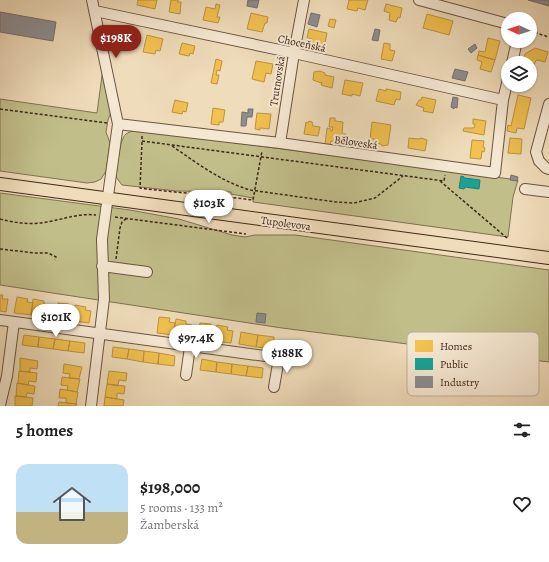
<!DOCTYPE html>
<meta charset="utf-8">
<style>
:root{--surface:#fff;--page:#f6f6f6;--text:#222;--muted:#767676;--accent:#8f2418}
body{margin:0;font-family:Alegreya,serif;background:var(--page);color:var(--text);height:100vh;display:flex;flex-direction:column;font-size:15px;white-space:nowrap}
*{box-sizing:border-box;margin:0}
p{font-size:13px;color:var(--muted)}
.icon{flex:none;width:22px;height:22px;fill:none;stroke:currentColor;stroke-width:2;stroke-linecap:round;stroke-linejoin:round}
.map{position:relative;height:406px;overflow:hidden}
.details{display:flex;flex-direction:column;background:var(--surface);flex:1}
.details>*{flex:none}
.needle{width:26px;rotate:273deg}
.fabs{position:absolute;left:501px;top:12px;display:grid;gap:8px}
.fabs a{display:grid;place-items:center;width:36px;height:36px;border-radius:50%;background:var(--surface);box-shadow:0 1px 3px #0004;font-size:20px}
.price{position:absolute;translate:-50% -34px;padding:0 9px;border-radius:14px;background:#fff;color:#222;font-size:13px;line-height:26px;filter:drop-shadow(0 1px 2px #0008)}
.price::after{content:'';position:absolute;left:50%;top:24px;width:12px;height:9px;margin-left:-6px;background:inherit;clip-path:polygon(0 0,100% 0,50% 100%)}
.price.current{background:var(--accent);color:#fff}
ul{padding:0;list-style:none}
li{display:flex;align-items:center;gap:12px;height:100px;padding:0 16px}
li span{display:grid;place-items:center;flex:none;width:112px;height:80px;border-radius:12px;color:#555}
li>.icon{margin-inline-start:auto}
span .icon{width:48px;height:48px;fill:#fffc;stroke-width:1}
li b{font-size:17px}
h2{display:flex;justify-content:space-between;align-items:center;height:48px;padding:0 16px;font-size:17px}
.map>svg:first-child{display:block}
.green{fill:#c1be8a;stroke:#807250}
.homes{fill:#f2c14e;stroke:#bd933e}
.public{fill:#17a398;stroke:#237e71}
.industry{fill:#8d8d92;stroke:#766e6d}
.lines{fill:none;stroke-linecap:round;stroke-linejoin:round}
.minor-casing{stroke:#6c5440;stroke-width:12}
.major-casing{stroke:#402717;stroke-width:14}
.path{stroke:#402717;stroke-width:1.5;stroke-dasharray:3 2;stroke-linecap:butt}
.minor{stroke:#f5e8d2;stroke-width:10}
.major{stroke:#efdcba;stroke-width:12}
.labels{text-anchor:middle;stroke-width:4;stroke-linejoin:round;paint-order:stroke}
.street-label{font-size:11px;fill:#402717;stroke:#f5e8d2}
.key{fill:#f5e8d2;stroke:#bfae9a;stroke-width:1}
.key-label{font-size:11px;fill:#402717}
</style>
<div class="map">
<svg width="549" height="406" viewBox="0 0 549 406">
<rect width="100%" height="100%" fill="#efdcba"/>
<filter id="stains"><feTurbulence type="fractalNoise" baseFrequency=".005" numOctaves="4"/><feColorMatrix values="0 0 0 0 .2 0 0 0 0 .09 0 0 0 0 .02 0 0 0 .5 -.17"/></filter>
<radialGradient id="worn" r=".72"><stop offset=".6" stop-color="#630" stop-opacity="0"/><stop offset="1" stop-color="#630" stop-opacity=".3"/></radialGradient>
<path class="green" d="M103,68L111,112L108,120L106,132L110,143L106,171L101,179L95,182L87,183L0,171V99L97,113Z
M138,130L518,180L513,197L508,237L253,202V198L231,194V192L177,191L122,185L116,177C117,167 119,140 126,134C130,131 134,131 138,130Z
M0,193L130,210L179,219L232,235L245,237L255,235H295L549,270V362L282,328L0,285Z"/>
<path class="homes" d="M138,0H157L155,9L137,5Z
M171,0H178V2H181L180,14L169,12Z
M349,0H368L365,10L358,8L357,11L347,9Z
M216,4L220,5L217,17H220L218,23L203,20L206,7L215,9Z
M386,4L402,8L400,18L398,17L396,22L389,20L390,13L384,11Z
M251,13L268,17L267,23H265L262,32L247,29Z
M427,14L453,21L449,35L423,28Z
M330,19L336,20L334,28L328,26Z
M116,28L129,31L125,44L114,42L116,33H115Z
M309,29L327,33L324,48L311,46L312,39L307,38Z
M147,35L163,39L160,51L156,50L155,54L143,52Z
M488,38L500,41L495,60L478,55L479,51L485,52Z
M182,43L195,46L193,54L190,53L189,56L179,54Z
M384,43L390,44V50L395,51L392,61L381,59Z
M535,48L548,52L545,62L537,60L535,62L533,72L531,73L530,63H523L525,54Z
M478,55L495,60L491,72L480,69L482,62L477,60Z
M216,59L222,61L220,71L217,70L216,75H219L217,84L211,83Z
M256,61L273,64L271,74L266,73L264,82L252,79Z
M320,71L325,73V75L334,77L332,88L321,85L322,82L321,83L313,80L314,72Z
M345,80L363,83L360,96L352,94V96L342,94Z
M379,89L386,91V89L401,92L400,100L396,99L394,105L376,101Z
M518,95L531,98L524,129L517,128L516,133L507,131L508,125L511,126Z
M422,97L436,100L433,113L423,111L424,108L416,105L419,100H421Z
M175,100L188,103L186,112L183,111L182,114L172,112Z
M213,108L225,110L223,122H219V125L211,124Z
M257,113L271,114L269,129L260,128V130L255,129Z
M330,118H335V121L343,122L342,134H346L345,140L342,139V143L331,141L330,145L325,144L327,128L331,129V131H332L333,127H329Z
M473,119L486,121L484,135L463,131L464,128H474L475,124H473Z
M309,121L312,122L313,126L320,127L318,136L304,134L306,122L308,123Z
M372,122L391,125L388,145L382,146L381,144L374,143V139H370Z
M409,138L419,139L421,138L427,140L425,151L408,148Z
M510,138L522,139L521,154L508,153Z
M472,140L484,141L483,147L485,148L484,152L482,151L481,159L470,158Z
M0,295H3L2,299H8L6,312L0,311Z
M17,297L28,299L27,302L33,303L31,315L14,313Z
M33,299L44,301V304L49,305L48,318L31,315Z
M58,303L69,304V308L74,309L73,321L56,319Z
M75,305L86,307L85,310L91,311L89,323L73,321Z
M159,317L170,318L169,322L175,323L173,335L157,333Z
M176,319L186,321V324L192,325L190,337L173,335Z
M200,323L211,324V328H216L215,341L198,339Z
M217,325L228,327L227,330L233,331L231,343L215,341Z
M241,332L258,335L256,347L239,344Z
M24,335L39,337L38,347L22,345Z
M258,335L274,337L273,349L256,347Z
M39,337L55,339L53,349L38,347Z
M55,339L70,341L68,351L53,349Z
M70,341L85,343L84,353L68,351Z
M113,347L129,349L127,359L112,357Z
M129,349L144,351L143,362L127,359Z
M144,351L159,353L158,364L143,362Z
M159,353L175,356L174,366L158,364Z
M20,358L38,361L37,369L30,368V372L20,371Z
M202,359L217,362L216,372L200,370Z
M217,362L232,364L231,374L216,372Z
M64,364L82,367L79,379L69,378L70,374L63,373Z
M232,364L248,366L246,376L231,374Z
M248,366L263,368L262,378L246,376Z
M19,371L37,373L36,382L29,381L28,385L18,383Z
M109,371L127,373L126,381L119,380L118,386L107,384Z
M62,377L80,379L77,392L67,390L68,386L61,385Z
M17,383L35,386L34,394L27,393L26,397L16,396Z
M107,384L125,386L124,394L117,393V399L105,397Z
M60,389L78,392L76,404L66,403V398H59Z
M15,396L33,398L32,406H15Z
M105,397L124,400L123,406H104Z
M59,402L77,404L76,406H58Z"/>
<path class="public" d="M461,176L464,177V178L480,180L479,189L465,187L464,189L459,188Z"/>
<path class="industry" d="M248,0H259L257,8L247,6Z
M528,0H549V6Z
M0,12L56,22L53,41L0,32Z
M311,13L320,15L317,27L308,24Z
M375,29L380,30L378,41L372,40Z
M475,44L477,48L471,53L468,49Z
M455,69L468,72L465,81L452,78Z
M453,97L458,98L457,108L454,107V109L451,107Z
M248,109H253L252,117H247L246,126H241L242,112L248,113Z
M511,175L518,177L517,181L510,180Z
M257,313L266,314L265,323L256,322Z"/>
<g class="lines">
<defs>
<path id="minor" d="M419,0L508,24
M95,11L294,53L503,100
M512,63L517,41
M549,104L536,152L539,161L546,168L549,169
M118,124L280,143L495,173L503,100L508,79
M280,143L294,53L304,0
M525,189L549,192
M102,266L147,272
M0,320L294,360
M186,375L190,347
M274,387L279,358
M0,405L7,376L14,322
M91,406L104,299L102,239L118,124L92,0"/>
<path id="major" d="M0,184L549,258"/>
</defs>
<use href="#minor" class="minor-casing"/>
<use href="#major" class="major-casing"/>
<path class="path" d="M530,31L549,37
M0,109L107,123
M142,136V141L444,181L445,175
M142,142L140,188C177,193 215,195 253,200L262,151
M172,146C197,163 220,181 250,190L336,202L354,203L375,198L403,176
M440,181L507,238
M115,217L246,234
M0,219C15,223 31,225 47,222C64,219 79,213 96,215
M0,249L35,253H48L56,257L55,260
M116,259L120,228L122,222L127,218"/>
<use href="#minor" class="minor"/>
<use href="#major" class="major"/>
</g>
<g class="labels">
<g class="street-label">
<text transform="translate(302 43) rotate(12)" y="4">Choceňská</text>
<text transform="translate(277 81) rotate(-81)" y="4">Trutnovská</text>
<text transform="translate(356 142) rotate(8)" y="4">Běloveská</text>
<text transform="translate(286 223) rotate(8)" y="4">Tupolevova</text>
</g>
</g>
<rect x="407" y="332" width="132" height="64" rx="6" class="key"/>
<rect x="415" y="340" width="18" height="12" fill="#f2c14e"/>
<rect x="415" y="358" width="18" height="12" fill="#17a398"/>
<rect x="415" y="376" width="18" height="12" fill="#8d8d92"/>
<g class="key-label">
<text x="440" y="350">Homes</text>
<text x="440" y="368">Public</text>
<text x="440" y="386">Industry</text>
</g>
<rect width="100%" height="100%" filter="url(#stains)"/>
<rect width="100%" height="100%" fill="url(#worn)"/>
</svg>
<div class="fabs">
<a><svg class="needle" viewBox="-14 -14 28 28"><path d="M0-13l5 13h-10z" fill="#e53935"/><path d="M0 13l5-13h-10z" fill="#767676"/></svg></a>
<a><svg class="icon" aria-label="layers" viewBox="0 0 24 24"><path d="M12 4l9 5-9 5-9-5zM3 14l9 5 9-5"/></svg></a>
</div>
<b class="price current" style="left:116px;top:59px">$198K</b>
<b class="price" style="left:209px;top:224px">$103K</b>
<b class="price" style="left:56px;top:338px">$101K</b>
<b class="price" style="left:196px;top:359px">$97.4K</b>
<b class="price" style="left:287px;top:374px">$188K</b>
</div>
<section class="details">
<h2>5 homes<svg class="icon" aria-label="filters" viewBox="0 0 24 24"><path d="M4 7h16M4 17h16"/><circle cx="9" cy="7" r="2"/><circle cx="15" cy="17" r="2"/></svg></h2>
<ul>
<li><span style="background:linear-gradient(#bfe0f5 60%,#c2b280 0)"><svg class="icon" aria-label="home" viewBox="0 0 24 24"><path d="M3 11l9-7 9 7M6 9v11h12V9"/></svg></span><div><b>$198,000</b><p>5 rooms · 133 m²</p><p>Žamberská</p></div><svg class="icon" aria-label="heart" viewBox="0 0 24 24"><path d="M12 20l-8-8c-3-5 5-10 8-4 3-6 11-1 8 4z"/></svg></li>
</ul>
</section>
